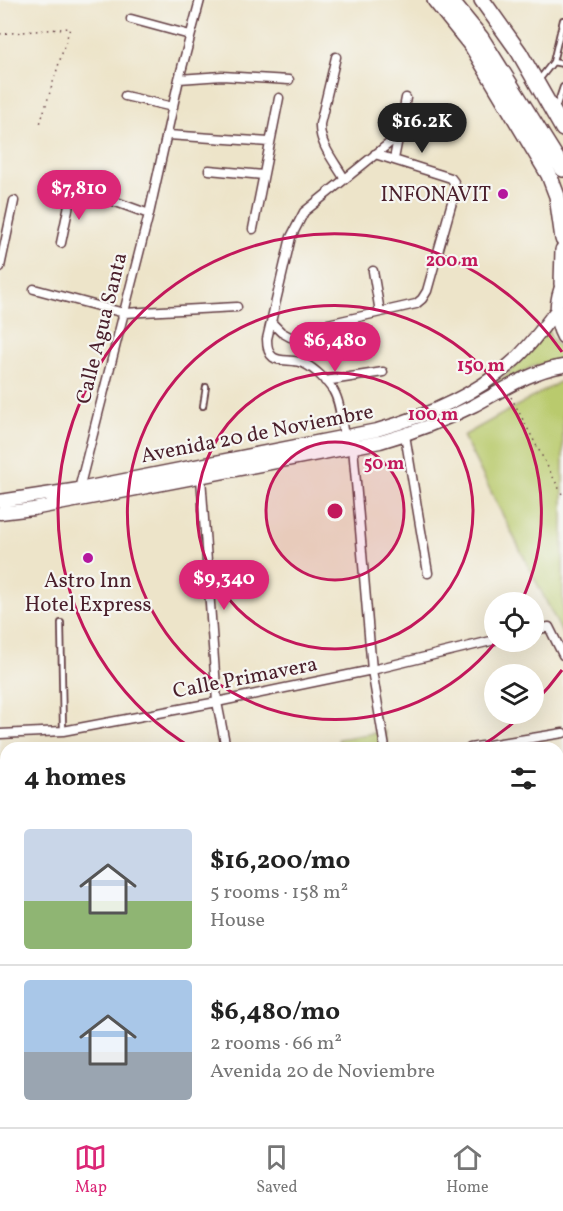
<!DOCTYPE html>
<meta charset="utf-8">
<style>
:root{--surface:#fff;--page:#f2f2f2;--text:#222;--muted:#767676;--line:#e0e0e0;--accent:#db2777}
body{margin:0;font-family:Vollkorn,serif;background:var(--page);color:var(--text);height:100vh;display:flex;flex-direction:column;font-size:22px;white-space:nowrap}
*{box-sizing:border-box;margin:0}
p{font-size:20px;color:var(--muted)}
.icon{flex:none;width:33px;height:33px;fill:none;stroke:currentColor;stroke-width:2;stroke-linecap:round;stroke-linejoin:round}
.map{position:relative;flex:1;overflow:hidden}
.details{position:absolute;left:0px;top:742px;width:564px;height:386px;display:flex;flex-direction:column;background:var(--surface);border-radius:18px 18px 0 0;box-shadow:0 6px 24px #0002}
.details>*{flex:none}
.controls{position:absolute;left:484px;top:592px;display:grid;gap:12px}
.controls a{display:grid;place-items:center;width:60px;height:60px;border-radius:50%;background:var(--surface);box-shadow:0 6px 24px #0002;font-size:30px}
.price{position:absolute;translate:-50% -51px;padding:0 14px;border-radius:21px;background:var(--accent);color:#fff;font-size:20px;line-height:39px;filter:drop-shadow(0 2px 3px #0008)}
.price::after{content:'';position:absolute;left:50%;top:36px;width:18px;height:14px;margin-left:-9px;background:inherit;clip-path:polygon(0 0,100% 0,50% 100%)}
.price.current{background:#222;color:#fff}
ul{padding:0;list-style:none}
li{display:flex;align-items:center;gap:18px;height:150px;padding:0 24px}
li+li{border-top:2px solid var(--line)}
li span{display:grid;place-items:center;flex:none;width:168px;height:120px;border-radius:6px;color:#555}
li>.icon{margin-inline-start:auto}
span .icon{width:72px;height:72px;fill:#fffc;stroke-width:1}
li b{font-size:26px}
h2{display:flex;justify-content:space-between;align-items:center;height:72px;padding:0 24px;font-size:26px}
.menu{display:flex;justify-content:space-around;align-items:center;height:84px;border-top:2px solid var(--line);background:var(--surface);font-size:16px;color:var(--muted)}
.menu a{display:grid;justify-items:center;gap:3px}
.menu .current{color:var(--accent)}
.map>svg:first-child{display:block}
.green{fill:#b9ca6d;stroke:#82744c;stroke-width:1.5}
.forest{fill:#92ae60;stroke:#6e6646;stroke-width:1.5}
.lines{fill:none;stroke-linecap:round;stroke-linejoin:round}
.lane-casing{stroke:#623d43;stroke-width:8}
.street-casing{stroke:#623d43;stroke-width:11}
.secondary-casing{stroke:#623d43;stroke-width:15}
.highway-casing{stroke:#623d43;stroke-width:18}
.path{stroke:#623d43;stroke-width:1.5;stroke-dasharray:1.5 4.5;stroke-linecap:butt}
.lane{stroke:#fff;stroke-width:4.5}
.street{stroke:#fff;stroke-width:8}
.secondary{stroke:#fff;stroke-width:12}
.highway{stroke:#fff;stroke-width:15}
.ring{fill:none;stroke:#c2185b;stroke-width:3}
.poi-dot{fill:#b5179e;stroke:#f6f6f2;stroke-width:2}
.labels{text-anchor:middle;stroke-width:4.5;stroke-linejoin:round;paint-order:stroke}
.poi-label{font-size:21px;fill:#4a1f2b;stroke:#f6f6f2;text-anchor:end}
.street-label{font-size:21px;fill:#4a1f2b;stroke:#f6f6f2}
.centre{fill:#c2185b;stroke:#f6f6f2;stroke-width:3}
.ring-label{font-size:18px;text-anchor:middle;font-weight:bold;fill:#c2185b;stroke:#f6f6f2;stroke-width:4.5;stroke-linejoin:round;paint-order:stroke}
</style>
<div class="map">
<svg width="563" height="1127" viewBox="0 0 563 1127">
<rect width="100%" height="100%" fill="#f6f6f2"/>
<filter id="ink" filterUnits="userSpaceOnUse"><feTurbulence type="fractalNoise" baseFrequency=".0167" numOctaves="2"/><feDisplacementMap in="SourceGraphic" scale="12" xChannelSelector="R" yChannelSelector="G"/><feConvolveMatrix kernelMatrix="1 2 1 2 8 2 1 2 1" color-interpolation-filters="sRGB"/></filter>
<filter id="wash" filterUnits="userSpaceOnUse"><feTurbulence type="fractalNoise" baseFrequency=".008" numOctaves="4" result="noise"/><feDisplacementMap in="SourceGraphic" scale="24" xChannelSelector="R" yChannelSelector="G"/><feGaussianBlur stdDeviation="1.35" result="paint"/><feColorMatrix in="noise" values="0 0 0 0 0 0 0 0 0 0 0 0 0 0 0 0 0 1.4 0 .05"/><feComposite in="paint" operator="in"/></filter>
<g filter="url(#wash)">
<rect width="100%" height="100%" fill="#ede4c9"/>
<path class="green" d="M547,328L551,338L563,351V359L534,366L448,411L408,427L385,434L247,463L0,509V507L22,505L384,432L474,395L502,379L515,367Z
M563,380V635L463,436Z
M385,731L388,748H340L338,739Z"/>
<path class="forest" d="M563,860V1127H187V1124L196,1122H558V863Z"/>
</g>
<g filter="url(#ink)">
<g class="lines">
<defs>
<path id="lane" d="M553,62L563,20
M539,80L553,62L563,64
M556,108L563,87
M203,406L206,387
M61,623L63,731"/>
<path id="street" d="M131,19L190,35
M336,57L320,124C319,144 334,161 344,178
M179,79L222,76L289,80
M125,96L173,107
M168,135L269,142
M394,159L406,98
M209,170L263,175
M253,229L279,98
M61,243L70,200L83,190L149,214
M0,267L14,201
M373,271L380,312
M34,289L124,313L237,307
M272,323L281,332L290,337H301L319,326L416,304L422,299L427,291L456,188L454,182L451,178L375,154
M301,337L304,362
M325,381L383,372
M405,435L428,573
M344,436C341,421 341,403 333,390C327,381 315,369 305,364C289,355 267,370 267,339L291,237L304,212L397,137
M353,447L372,670L385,748
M201,477L217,702L226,748
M79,489L149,214L179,79L200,0
M534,630L549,627L563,655
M0,734L63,731L217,702L372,670L495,640
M470,748L563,733
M558,822L563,821
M0,830L6,829
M0,921L6,920
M0,999H6
M0,1076L6,1077
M80,1127L81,1122"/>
<path id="secondary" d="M563,283C555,299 554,321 563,337
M0,501L79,489L377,430C423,417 473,396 510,364C528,349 542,329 556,311
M0,513L33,509L380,442C412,433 445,420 475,405C503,390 531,371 563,366"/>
<path id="highway" d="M435,0L472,46L549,175L557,196L563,239
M450,0L481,38L563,169
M482,0L519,52L563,129
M562,284L563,250"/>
</defs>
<use href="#lane" class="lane-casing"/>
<use href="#street" class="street-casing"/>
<use href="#secondary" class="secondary-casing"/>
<use href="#highway" class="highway-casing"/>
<path class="path" d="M0,34L70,28L40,124
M511,397L563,496"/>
<use href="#lane" class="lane"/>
<use href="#street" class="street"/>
<use href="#secondary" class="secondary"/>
<use href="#highway" class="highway"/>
</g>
</g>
<circle cx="335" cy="511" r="69" fill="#c2185b" fill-opacity=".12"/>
<g class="ring">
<circle cx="335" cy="511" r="69"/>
<circle cx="335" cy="511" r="138"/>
<path d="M495 643A207 207 0 1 1 521 602"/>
<path d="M562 670A277 277 0 0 1 534 703M522 715A277 277 0 0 1 478 748M192 748A277 277 0 1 1 562 352"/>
</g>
<g class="poi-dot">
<circle cx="503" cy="194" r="6"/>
<circle cx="88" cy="558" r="6"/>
</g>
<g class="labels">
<g class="poi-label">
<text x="491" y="201">INFONAVIT</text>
<text x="88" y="587" text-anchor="middle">Astro Inn<tspan x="88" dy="24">Hotel Express</tspan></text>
</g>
<g class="street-label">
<text transform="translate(101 328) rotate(-76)" y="7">Calle Agua Santa</text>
<text transform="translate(257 433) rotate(-11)" y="7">Avenida 20 de Noviembre</text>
<text transform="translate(245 677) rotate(-11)" y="7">Calle Primavera</text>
</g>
</g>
<circle cx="335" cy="511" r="9" class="centre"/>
<g class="ring-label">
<text x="452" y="266">200 m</text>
<text x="481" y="371">150 m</text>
<text x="433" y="420">100 m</text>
<text x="384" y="469">50 m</text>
</g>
</svg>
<div class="controls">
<a><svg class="icon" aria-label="locate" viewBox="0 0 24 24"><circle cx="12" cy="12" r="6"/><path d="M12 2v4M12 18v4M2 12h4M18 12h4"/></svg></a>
<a><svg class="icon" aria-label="layers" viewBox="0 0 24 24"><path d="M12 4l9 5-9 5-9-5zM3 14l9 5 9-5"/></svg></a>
</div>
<b class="price current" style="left:422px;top:154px">$16.2K</b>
<b class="price" style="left:79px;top:221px">$7,810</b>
<b class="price" style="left:335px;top:373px">$6,480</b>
<b class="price" style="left:224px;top:611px">$9,340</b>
<section class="details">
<h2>4 homes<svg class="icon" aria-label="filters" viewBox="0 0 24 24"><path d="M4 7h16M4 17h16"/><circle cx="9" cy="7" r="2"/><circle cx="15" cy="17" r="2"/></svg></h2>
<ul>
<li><span style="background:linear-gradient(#c9d6e8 60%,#8fb573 0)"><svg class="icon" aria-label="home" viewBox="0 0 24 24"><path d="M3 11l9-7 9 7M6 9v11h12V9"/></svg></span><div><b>$16,200/mo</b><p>5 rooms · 158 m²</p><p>House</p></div></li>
<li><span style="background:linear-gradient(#a9c7e8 60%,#9aa5b1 0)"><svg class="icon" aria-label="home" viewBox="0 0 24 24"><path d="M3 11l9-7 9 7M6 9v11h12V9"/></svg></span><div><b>$6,480/mo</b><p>2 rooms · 66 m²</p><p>Avenida 20 de Noviembre</p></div></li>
</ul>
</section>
</div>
<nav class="menu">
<a class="current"><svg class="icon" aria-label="map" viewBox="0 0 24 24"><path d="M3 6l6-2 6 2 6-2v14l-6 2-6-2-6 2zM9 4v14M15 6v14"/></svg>Map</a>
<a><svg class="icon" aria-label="saved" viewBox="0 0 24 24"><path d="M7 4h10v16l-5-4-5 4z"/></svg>Saved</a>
<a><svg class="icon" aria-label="home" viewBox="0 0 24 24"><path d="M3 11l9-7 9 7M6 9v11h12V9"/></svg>Home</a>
</nav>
